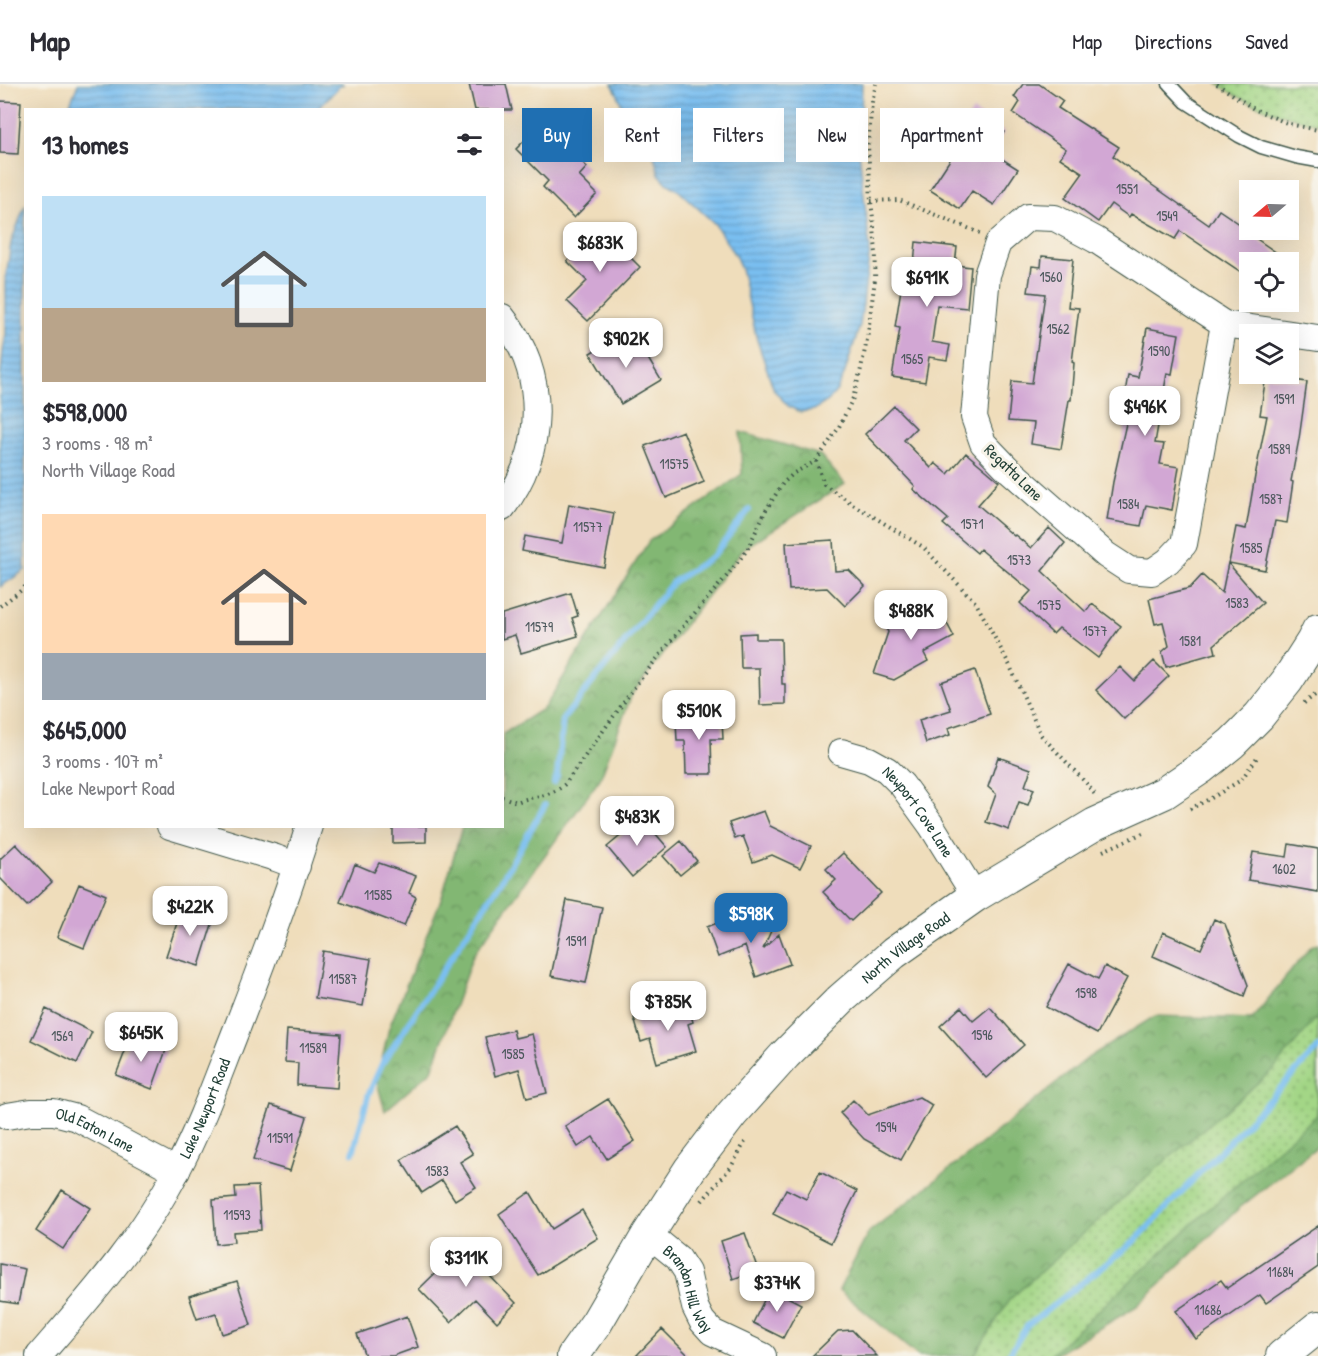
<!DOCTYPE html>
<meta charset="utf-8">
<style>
:root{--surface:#fff;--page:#f7f7f7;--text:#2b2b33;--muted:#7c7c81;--line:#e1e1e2;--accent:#1f6fb2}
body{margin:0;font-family:"Patrick Hand",sans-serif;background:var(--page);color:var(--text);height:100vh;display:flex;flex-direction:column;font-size:22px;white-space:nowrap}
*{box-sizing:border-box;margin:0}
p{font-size:20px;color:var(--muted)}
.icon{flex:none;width:33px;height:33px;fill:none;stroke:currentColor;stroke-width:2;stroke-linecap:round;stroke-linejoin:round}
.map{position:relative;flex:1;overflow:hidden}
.details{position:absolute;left:24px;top:24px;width:480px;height:720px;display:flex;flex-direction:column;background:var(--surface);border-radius:0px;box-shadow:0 6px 24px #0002}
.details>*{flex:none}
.hud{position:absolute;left:522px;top:24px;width:570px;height:54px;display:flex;gap:12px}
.needle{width:39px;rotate:251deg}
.tools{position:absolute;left:1239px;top:96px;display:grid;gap:12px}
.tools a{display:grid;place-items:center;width:60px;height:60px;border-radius:0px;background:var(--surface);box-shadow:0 6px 24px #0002;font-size:30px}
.price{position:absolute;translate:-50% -51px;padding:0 14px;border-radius:12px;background:#fff;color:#222;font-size:20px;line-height:39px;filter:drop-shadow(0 2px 3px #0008)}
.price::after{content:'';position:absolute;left:50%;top:36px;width:18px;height:14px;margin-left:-9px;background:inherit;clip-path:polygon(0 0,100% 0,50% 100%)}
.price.active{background:var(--accent);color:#fff}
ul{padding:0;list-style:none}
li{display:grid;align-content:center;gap:12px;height:318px;padding:0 18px}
li span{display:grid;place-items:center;height:186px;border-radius:0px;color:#555}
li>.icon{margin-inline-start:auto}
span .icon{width:108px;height:108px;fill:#fffc;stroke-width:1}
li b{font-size:26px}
h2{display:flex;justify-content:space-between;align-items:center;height:72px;padding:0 18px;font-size:26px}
.chip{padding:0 21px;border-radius:0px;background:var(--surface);box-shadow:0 6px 24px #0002;font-size:21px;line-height:54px}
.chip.active{background:var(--accent);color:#fff}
header{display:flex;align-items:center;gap:36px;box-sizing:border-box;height:84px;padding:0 30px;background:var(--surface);border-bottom:2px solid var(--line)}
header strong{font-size:28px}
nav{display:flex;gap:33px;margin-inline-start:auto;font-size:21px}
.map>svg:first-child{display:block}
.forest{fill:url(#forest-crowns);stroke:#507a54;stroke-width:1.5}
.park{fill:url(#park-dots);stroke:#618a5d;stroke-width:1.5}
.water{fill:url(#water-rules);stroke:#4c7e92;stroke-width:1.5}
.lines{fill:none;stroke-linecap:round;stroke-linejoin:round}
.stream{stroke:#7abff1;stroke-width:6}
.building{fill:#d2a7d4}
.service-casing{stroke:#3e5548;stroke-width:15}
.minor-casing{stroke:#3e5548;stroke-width:28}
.tertiary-casing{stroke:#3e5548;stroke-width:34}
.path{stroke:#3e5548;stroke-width:4;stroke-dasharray:1.5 4.5;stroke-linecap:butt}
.service{stroke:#fff;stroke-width:12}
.minor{stroke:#fff;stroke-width:26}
.tertiary{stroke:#fff;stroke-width:32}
.labels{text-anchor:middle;stroke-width:6;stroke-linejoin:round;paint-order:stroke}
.number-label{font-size:14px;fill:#4c585c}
.street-label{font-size:16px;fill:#1f3d34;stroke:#f7f3e8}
</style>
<header>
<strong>Map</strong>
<nav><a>Map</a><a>Directions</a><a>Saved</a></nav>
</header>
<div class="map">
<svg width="1318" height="1272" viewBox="0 0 1318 1272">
<defs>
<pattern id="forest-crowns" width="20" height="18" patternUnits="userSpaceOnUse" patternTransform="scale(1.5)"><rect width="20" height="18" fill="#82b773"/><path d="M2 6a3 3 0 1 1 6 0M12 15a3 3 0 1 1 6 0" fill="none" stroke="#6a965f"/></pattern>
<pattern id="park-dots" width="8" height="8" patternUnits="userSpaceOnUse" patternTransform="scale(1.5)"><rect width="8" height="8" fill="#a3d686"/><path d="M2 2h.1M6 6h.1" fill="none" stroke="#84af6e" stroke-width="1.8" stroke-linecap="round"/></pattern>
<pattern id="water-rules" width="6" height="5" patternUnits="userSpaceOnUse" patternTransform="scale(1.5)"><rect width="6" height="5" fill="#7abff1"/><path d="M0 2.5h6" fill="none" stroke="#639cc4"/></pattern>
</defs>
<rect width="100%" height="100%" fill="#f7f3e8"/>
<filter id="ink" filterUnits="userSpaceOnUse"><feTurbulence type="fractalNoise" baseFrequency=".0167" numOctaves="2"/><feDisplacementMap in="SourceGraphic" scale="12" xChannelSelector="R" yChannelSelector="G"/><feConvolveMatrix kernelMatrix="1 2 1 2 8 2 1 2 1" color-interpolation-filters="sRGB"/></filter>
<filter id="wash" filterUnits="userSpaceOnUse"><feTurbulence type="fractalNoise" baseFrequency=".008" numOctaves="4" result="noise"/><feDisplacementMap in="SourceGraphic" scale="24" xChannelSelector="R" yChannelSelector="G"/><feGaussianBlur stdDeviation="1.35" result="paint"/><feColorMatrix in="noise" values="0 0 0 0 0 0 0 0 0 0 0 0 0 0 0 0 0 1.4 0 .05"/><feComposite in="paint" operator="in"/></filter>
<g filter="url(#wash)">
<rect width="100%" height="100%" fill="#efddbb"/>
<path class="forest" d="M740,348L820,371L845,400L744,464L632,610L600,695L473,871L432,986L385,1027L377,998L389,944L442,813L462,743L502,742L503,650L544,624L649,457L742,390Z
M1318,859V1062L1238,1125L1137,1222L1053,1272H918L839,1206L869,1148L964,1074L1089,973L1155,932L1252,935L1311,862Z"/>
<path class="park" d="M1218,0H1318V40C1283,32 1247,21 1218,0Z
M1318,932L1317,1031L1199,1134L1049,1272H974L1009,1216L1149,1091L1273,986Z"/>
<path class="water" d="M78,0H344L340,2L317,25H68Z
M612,0H862L861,35L858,58L870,166L860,241L844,291L837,306L828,317L814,326L800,328L788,322L774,306L757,256L742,188L736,173L715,140L678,106L667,99L659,90L652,64L646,50L625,33L618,11Z
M25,121V486L0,503V302L3,267L6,249V193L11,159Z"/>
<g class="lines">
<path class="stream" d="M554,699L557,692L563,635L673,498L713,472L749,426
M353,1069L369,1009L382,980L501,797L545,721
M1008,1272L1027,1242L1135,1157L1318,964"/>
</g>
<g id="blocks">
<path class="building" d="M469,0H506L512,26H475Z
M1023,0H1039L1063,17L1058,24L1119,63L1113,72L1152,101L1209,141L1219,126L1250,147L1248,149L1290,178H1250V194L1180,147L1175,155L1131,130L1129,133L1111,120L1098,138L1065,114L1083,89L1060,74L1066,65L1013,29L1020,18L1014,13Z
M0,17L21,18L18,70L0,69Z
M973,27L1004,48L991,68L1018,85L994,121L972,107L960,125L930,106L957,65L950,61Z
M543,38L587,83L579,92L597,110L574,134L543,103L548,97L516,65Z
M600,143L640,183L588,237L567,217L587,197L567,177Z
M916,158L957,163L955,181L971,183L967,224L937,221L932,258L950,261L947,276L929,273L925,298L892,293L900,244L895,243L902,199L912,201Z
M1042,172L1073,175L1068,223L1079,224L1072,278L1074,279L1071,316H1069L1061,365L1031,360L1034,339L1008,337L1012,297L1032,299L1045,210L1028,208L1032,182L1041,183Z
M1147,244L1179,250L1172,290L1167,289L1155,359L1164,360L1160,380L1179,383L1172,426L1146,421L1141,442L1107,436L1113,398L1127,335L1121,333L1128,291L1138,293Z
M614,255L620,266L637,256L661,296L621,320L590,269Z
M1266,292L1307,298L1299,355L1291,397L1293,398L1287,439L1275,437L1265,486L1229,479L1236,443L1246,445L1255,392L1267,332L1260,331Z
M894,322L916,344L904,356L931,384L935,379L948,390L966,369L999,397L978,421L1014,452L1015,451L1031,464L1049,444L1065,459L1042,487L1086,528L1092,520L1121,542L1098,574L1059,544L1053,550L1020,519L1031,507L980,465L977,469L943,440L948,435L913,405L915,402L865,350Z
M683,347L704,398L666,414L645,362Z
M569,420L614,429L604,483L522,467L525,452L562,459Z
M833,456L835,487L849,486L865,502L845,522L827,504L789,506L786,459Z
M1228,479L1263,519L1214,561L1216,569L1166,583L1162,568L1169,562L1163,538L1155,540L1149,515L1190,504L1202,491L1222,509Z
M571,509L578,532L572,534L578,552L521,569L515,551L502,555V530Z
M923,518L932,535L942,530L954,553L924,569L928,577L894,596L874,590L888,548L883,539Z
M756,549V555H781L782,600H785V620L760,621L759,584H741L740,550Z
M1154,577L1169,592L1124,635L1096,606L1120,583L1134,597Z
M975,586L990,630L948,644L950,651L926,659L919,636L951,626L941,598Z
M704,620V636H722L723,655H711L712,690H686L685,657H677L676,637L688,636Z
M998,673L1031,685L1025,702L1034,705L1028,721L1019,718L1009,746L986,738L996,710L988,703Z
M764,727L770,742L811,762L800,784L772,771L753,778L743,752L735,755L729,739Z
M642,734L667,763L632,793L607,763Z
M393,742H426V758L393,759Z
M681,757L697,777L680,791L663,772Z
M16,760L52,798L27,822L0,794V775Z
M1289,760L1318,765V808L1248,796L1253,768L1287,773Z
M843,769L881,809L851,837L823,808L836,796L826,785Z
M379,779L416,792L409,809L416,813L404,842L340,818L355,780L374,788Z
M79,800L106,811L84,864L57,853Z
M567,816L602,823L586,899L551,892Z
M182,824L214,834L199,882L166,872Z
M778,831L763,865L779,850L790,880L756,893L745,862L718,873L707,843L732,833L737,847Z
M1214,835L1225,840L1248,901L1244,912L1153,872L1163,848L1201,865Z
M323,867L371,875L363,922L315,914Z
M1069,880L1098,895L1105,882L1127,894L1097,950L1046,923Z
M687,918L693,938L688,940L696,967L657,979L650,955L641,958L634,934Z
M961,923L973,937L990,923L1024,961L986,994L940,942Z
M46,925L92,948L77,979L31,956Z
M287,946L341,950L337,1004L297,1001L298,979L285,978Z
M513,946L515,954L532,950L547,1009L527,1014L519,985L495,992L485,953Z
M131,952L166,966L152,1005L116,991Z
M919,1013L932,1021L901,1076L864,1055L840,1029L853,1016L868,1031Z
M608,1015L635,1057L607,1075L593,1053L578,1063L565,1042Z
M271,1021L307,1033L290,1087L253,1076Z
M455,1042L473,1070L460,1078L476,1103L455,1116L442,1096L422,1109L401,1076Z
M820,1088L857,1107L831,1159L773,1130L786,1105L806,1115Z
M258,1102L261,1146L233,1148L234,1158L216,1160L213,1116L236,1114L235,1103Z
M62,1106L90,1124L63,1165L36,1147Z
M530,1108L552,1145L582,1126L598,1154L538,1191L499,1130Z
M1318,1142V1183L1266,1219L1260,1211L1196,1255L1176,1227L1221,1196L1227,1204Z
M745,1149L758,1186L733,1195L721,1157Z
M462,1163L516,1219L497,1238L475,1215L451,1238L419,1205Z
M0,1180L25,1185L18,1220L0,1217Z
M237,1197L251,1241L222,1250L216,1229L197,1235L189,1212Z
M770,1204L801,1220L783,1254L753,1239Z
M407,1232L418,1263L393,1272H365L357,1250Z
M662,1245L689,1272H636Z
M852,1246L877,1272H812L838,1247Z"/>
</g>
</g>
<g filter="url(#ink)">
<use href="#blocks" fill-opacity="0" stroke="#3e5548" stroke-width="1.5"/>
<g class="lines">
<defs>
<path id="service" d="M1169,0L1186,18L1239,52L1261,63L1296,73L1318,77"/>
<g id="minor">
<path d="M1028,133L1055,134L1096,156L1224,240L1184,460L1168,477L1152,488L1129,486L1106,471L1007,384L983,359L974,333L987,191L998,159Z"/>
<path d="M502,233C548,289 546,368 502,424"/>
<path d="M1224,240L1318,254"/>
<path id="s1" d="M841,668L869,676L887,686L902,701L931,741L975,812"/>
<path d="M170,742L276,774L297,782"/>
<path id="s2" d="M7,1032L31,1028H54L77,1034L177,1087"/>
<path id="s3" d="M647,1152L662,1161L678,1174L687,1188L695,1223L702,1237L712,1248L763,1272"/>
<path id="s4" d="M39,1272C89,1214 142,1155 177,1086C201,1041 218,992 237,944C263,877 288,811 309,742"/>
</g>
<g id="tertiary">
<path id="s5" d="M573,1272L597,1238L647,1152L690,1085L732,1030L785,971L841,915L894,869L975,812L1095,740L1164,709L1201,684L1232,659L1259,632L1287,597L1312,558L1318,546"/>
<path d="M1282,1272L1318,1243"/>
</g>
</defs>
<use href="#service" class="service-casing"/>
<use href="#minor" class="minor-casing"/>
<use href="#tertiary" class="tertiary-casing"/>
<path class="path" d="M1217,0L1254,25L1289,40L1318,46
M871,117L899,116L980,149
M816,377L824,400L851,419L923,463L976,519L1009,580L1041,651L1087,700L1096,712
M0,522L19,508L26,502
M1304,619L1318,609
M502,713L517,718C536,710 548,715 565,700L639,597L680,546L726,493L747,466L766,426L783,399L794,389L816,377L838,345L853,314L860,289L867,256L875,195L876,170L874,143L871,117L868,61L872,18L876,0
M1190,725L1215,712L1241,696L1258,672
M1103,767L1143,749
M702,1117L731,1083L745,1058"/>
<use href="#service" class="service"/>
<use href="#minor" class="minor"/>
<use href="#tertiary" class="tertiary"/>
</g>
</g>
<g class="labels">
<g class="number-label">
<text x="1127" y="110">1551</text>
<text x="1167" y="137">1549</text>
<text x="1051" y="198">1560</text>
<text x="1058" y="250">1562</text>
<text x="1159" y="272">1590</text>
<text x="912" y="280">1565</text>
<text x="1284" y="320">1591</text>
<text x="1279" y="370">1589</text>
<text x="674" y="385">11575</text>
<text x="1271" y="420">1587</text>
<text x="1128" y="425">1584</text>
<text x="972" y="445">1571</text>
<text x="588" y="448">11577</text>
<text x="1251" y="469">1585</text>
<text x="1019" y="481">1573</text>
<text x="1237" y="524">1583</text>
<text x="1049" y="526">1575</text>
<text x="539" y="548">11579</text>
<text x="1095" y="552">1577</text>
<text x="1190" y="562">1581</text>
<text x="1284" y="790">1602</text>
<text x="378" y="816">11585</text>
<text x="576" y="862">1591</text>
<text x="343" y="900">11587</text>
<text x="1086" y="914">1598</text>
<text x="982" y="956">1596</text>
<text x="62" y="957">1569</text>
<text x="313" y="969">11589</text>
<text x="513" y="975">1585</text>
<text x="886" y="1048">1594</text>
<text x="280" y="1059">11591</text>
<text x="437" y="1092">1583</text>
<text x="237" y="1136">11593</text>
<text x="1280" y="1193">11684</text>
<text x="1208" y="1231">11686</text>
</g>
<g class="street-label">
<text transform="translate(1014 388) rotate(44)" y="6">Regatta Lane</text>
<text dy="6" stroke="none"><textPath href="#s1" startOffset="102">Newport Cove Lane</textPath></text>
<text dy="6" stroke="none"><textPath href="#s5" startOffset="531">North Village Road</textPath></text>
<text dy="6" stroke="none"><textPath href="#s4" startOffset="300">Lake Newport Road</textPath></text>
<text dy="6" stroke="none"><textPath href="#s2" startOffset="92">Old Eaton Lane</textPath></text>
<text dy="6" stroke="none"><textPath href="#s3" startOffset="70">Brandon Hill Way</textPath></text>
</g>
</g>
</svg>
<div class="tools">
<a><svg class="needle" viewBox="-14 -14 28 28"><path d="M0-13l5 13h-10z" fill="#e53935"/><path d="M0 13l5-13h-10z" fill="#7c7c81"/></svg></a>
<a><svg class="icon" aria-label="locate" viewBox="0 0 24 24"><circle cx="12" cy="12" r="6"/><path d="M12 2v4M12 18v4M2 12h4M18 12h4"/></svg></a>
<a><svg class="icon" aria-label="layers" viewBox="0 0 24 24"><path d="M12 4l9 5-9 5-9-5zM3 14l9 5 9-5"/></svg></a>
</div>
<b class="price" style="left:600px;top:189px">$683K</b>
<b class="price" style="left:927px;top:224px">$691K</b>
<b class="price" style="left:626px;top:285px">$902K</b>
<b class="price" style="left:1145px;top:353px">$496K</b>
<b class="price" style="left:911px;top:557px">$488K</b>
<b class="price" style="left:699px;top:657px">$510K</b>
<b class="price" style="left:637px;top:763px">$483K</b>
<b class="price" style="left:190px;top:853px">$422K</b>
<b class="price active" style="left:751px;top:860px">$598K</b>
<b class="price" style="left:668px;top:948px">$785K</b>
<b class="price" style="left:141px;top:979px">$645K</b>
<b class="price" style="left:466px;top:1204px">$311K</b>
<b class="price" style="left:777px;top:1229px">$374K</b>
<div class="hud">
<a class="chip active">Buy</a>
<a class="chip">Rent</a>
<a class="chip">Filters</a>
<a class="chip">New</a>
<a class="chip">Apartment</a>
</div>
<section class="details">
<h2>13 homes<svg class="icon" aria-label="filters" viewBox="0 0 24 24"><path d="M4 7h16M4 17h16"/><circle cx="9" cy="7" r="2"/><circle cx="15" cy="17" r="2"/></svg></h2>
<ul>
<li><span style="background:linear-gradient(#bfe0f5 60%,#b9a48a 0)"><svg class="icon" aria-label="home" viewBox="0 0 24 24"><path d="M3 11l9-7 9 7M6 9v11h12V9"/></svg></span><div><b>$598,000</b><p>3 rooms · 98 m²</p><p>North Village Road</p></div></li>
<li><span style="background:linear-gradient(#ffd9b3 75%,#9aa5b1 0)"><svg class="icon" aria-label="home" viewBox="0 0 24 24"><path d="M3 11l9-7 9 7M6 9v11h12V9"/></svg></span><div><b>$645,000</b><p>3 rooms · 107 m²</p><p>Lake Newport Road</p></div></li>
</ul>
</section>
</div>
